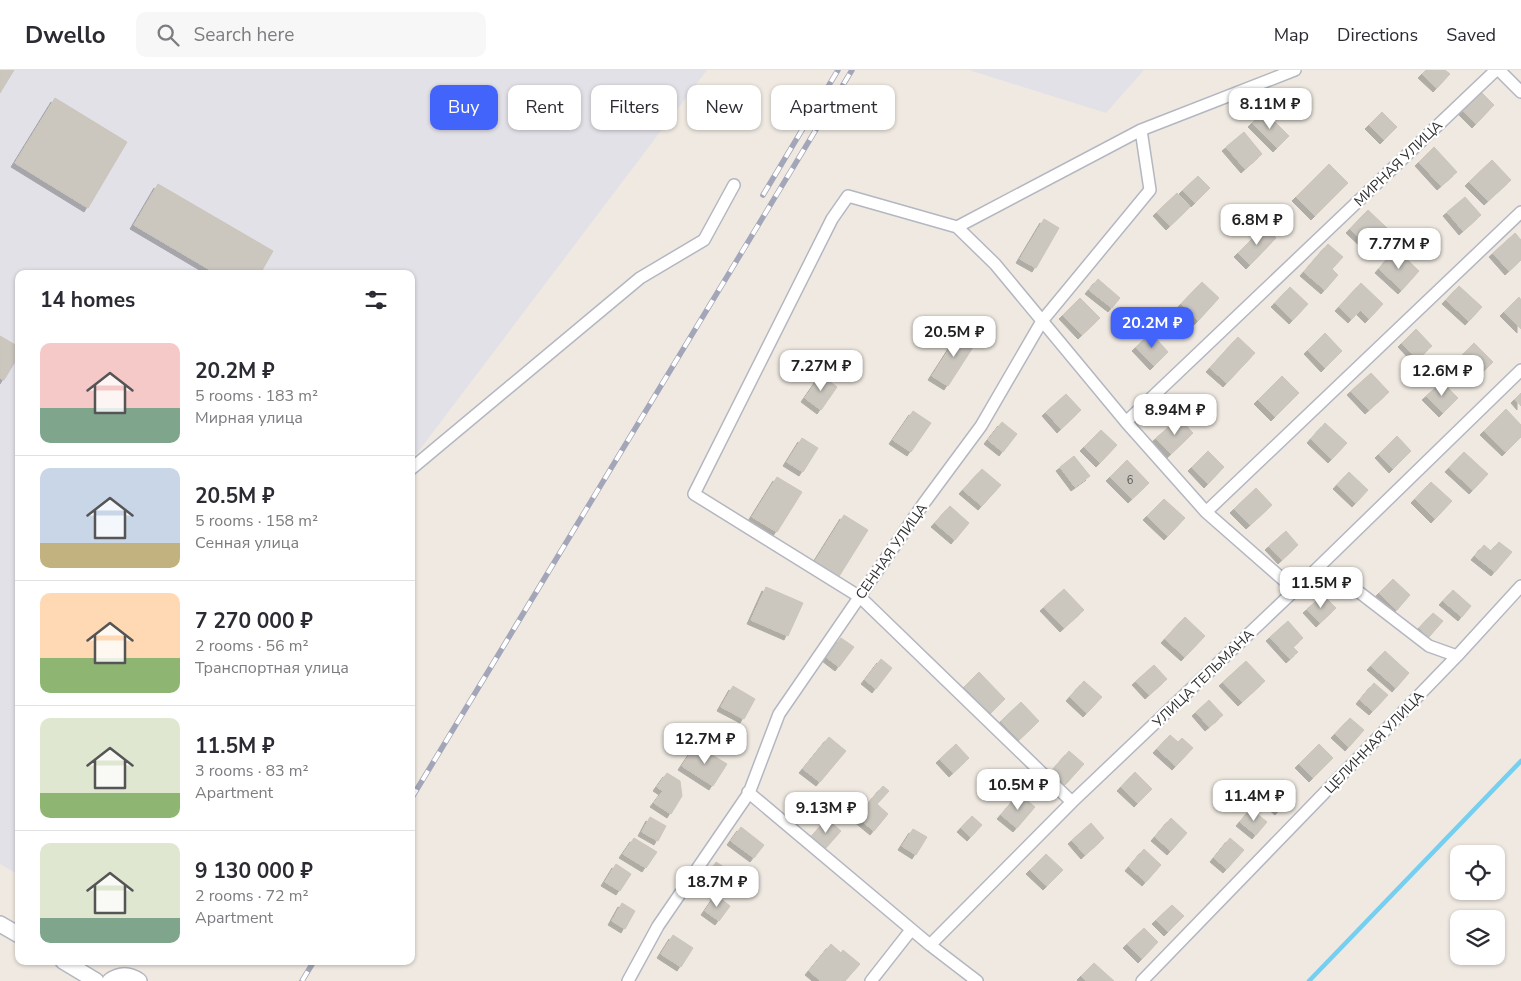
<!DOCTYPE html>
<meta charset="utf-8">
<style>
:root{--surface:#fff;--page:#f7f7f7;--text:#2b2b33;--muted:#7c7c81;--line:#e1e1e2;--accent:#4264fb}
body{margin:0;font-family:"Nunito Sans",sans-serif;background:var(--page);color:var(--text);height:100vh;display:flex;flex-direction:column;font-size:19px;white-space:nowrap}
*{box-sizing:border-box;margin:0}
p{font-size:16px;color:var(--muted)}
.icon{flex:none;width:28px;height:28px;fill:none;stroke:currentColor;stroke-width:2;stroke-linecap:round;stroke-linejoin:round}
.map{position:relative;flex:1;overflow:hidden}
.side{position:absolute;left:15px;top:200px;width:400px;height:695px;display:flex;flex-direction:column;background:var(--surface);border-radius:10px;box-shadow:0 1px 4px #0004}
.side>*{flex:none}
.banner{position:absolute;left:430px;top:15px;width:475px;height:45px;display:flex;gap:10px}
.fabs{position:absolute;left:1450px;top:775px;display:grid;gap:10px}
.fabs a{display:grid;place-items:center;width:55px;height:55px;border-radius:10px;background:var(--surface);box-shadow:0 1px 4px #0004;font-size:25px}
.price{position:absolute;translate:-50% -42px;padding:0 11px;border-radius:10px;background:#fff;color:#222;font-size:16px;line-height:32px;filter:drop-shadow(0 1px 2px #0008)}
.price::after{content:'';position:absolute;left:50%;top:30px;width:15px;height:11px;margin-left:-8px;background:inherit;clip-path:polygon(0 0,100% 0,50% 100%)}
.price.selected{background:var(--accent);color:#fff}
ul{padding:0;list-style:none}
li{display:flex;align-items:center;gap:15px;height:125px;padding:0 25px}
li+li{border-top:1px solid var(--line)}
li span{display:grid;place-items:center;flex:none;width:140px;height:100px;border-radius:10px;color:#555}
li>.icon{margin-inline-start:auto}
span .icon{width:60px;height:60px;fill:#fffc;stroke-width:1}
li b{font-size:21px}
h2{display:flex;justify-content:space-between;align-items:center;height:60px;padding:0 25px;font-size:21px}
.chip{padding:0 18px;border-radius:10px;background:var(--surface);box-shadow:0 1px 4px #0004;font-size:18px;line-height:45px}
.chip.selected{background:var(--accent);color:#fff}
header{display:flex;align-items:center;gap:30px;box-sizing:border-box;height:70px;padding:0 25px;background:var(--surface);border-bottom:1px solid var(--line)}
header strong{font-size:24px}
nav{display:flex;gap:28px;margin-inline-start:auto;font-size:18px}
.search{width:350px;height:45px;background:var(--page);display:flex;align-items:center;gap:12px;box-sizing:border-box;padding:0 18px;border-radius:10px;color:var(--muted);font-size:19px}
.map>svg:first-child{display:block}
.industrial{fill:#e3e1e8}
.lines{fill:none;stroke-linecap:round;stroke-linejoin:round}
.stream{stroke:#75cff0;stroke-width:4.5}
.building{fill:#cbc7bf;stroke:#cbc5ba;filter:url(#shadow)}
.street-casing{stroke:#b4b7c1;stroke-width:14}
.secondary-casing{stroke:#b4b7c1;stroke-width:18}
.street{stroke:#fff;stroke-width:11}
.secondary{stroke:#fff;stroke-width:15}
.rail-casing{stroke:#a3a6b8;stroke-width:5.5}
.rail{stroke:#fff;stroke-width:4;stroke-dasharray:11;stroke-linecap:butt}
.labels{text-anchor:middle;stroke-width:4.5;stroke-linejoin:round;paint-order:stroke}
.number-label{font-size:11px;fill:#555452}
.street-label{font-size:14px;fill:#2e2e2e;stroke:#fff}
</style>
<header>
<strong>Dwello</strong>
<div class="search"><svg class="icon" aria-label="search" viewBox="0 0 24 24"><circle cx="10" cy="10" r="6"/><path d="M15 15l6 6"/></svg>Search here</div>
<nav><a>Map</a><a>Directions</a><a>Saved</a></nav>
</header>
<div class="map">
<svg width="1521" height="911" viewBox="0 0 1521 911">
<defs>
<filter id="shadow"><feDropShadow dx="-4" dy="4" stdDeviation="0" flood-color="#0004"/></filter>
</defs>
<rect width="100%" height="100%" fill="#efe9e1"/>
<path class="industrial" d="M0,0H707L418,382L411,389V204H19V805L0,794Z
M969,0H1144L1106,43Z"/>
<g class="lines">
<path class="stream" d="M1309,911L1521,691"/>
</g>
<path class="building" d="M0,0H14L0,23Z
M1426,0H1445L1450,4L1437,18L1422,4Z
M1482,23L1494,35L1476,54L1463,41Z
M55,28L127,72L88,138L15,93Z
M1264,41L1289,66L1277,78L1252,53Z
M1382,42L1397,57L1384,70L1369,55Z
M1244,62L1262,84L1245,99L1226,77Z
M1434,77L1457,102L1441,116L1419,92Z
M1492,90L1511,110L1488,131L1469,112Z
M1329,94L1348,113L1315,146L1296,127Z
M1198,106L1210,118L1195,133L1183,120Z
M158,114L273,181L260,204H217L134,155Z
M1177,123L1190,137L1170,156L1157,142Z
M1465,127L1481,145L1463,161L1447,142Z
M1368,140L1388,159L1370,178L1350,159Z
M1044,149L1059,158L1036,198L1020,189Z
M1265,156L1276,168L1250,195L1238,183Z
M1515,163L1521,170V190L1509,201L1493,183Z
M1328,174L1343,187L1332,199L1338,205L1325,220L1304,202Z
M1396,179L1419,201L1402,220L1379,199Z
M1098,209L1120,228L1112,238L1089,220Z
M1202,212L1219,228L1198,251L1181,234Z
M1361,213L1383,234L1369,249L1360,240L1352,249L1339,237Z
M1459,216L1482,237L1469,251L1446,230Z
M1290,217L1308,234L1293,250L1275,233Z
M1519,227L1521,230V259L1504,242Z
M1080,228L1100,248L1082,265L1063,245Z
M1416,259L1432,276L1417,289L1402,273Z
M961,261L977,271L948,316L932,306Z
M1151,263L1168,282L1154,296L1136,277Z
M1325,263L1342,281L1325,298L1308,280Z
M0,266L19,277V285L4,310L0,308Z
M1238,267L1255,283L1227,313L1210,298Z
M1474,273L1493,292L1481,304L1462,285Z
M1371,303L1389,322L1369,340L1351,321Z
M821,305L837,317L821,340L805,328Z
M1282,306L1299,323L1275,347L1258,330Z
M1442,312L1458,328L1443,343L1426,326Z
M1521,323V336L1515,329Z
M1066,324L1081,340L1061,359L1046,342Z
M1506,339L1521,355V367L1506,382L1484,361Z
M913,341L931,353L911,382L893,370Z
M1179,348L1193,363L1171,384L1156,368Z
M1002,352L1017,364L1003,382L988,370Z
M1325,353L1347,373L1332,389L1311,369Z
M1101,360L1117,375L1100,393L1084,377Z
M1397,366L1411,381L1393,399L1379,384Z
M802,368L818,378L803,402L787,392Z
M1208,381L1224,397L1208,414L1192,397Z
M1464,382L1488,404L1473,420L1449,398Z
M1074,386L1090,406L1075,417L1060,397Z
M1127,390L1149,413L1132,429L1110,407Z
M982,399L1001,415L982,436L963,420Z
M1349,402L1368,420L1356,433L1337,415Z
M777,407L802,422L777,462L752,447Z
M1431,412L1452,431L1435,449L1415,429Z
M1256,418L1272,435L1250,455L1234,439Z
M1164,429L1185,448L1168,466L1147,446Z
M950,436L969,453L955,470L935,453Z
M844,445L868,460L838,508L814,493Z
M1286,461L1298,475L1282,490L1269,476Z
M1499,472L1512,482L1495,502L1475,486L1484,475L1491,481Z
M1393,509L1410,525L1397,540L1379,523Z
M766,517L803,533L788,566L751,550Z
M1064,519L1084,540L1064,558L1044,537Z
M1453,520L1471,536L1462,547L1443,531Z
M1323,525L1336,538L1320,553L1307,539Z
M1433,543L1443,551L1429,567L1419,558Z
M1185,547L1205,566L1185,587L1165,569Z
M1288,551L1303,568L1293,577L1298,582L1290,589L1270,567Z
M841,568L854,577L839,597L826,587Z
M1385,581L1409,603L1396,618L1371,596Z
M881,589L892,598L876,619L865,610Z
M1246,591L1265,611L1242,632L1223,612Z
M1154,595L1167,609L1149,625L1136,611Z
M979,602L1005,629L991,643L964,617Z
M1084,611L1102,627L1087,643L1070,627Z
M1374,613L1388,625L1373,641L1360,630Z
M733,616L755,629L744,649L721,637Z
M1209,630L1223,645L1209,657L1196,642Z
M1021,632L1039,651L1019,670L1001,651Z
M1350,648L1364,660L1349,677L1335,664Z
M1170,665L1178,672L1182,668L1193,678L1176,696L1157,679Z
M829,667L846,681L820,712L803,699Z
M956,674L969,688L953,703L940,689Z
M1319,674L1333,688L1313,708L1299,694Z
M696,675L727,694L713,716L682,696Z
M1069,681L1084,694L1065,715L1051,702Z
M1135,702L1152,719L1138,733L1121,717Z
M667,703L680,711L682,726L671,744L654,733L663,721L657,717Z
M1272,713L1290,728L1279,741L1261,726Z
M883,716L889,721L877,734L888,744L874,761L857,747Z
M1019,724L1035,737L1017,758L1001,745Z
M1251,739L1267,752L1256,765L1240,752Z
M972,746L982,755L971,767L961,758Z
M650,747L666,756L658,771L642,762Z
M1171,748L1187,763L1171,781L1155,767Z
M827,749L841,761L825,779L811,767Z
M1091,753L1104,768L1085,785L1072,770Z
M741,757L764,775L754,788L731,771Z
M913,759L927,767L916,785L902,776Z
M634,768L657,782L646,798L623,784Z
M1230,768L1244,780L1227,799L1214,788Z
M1144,779L1161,795L1146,812L1129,797Z
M1046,784L1063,800L1047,816L1030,800Z
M716,792L735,804L725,820L706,807Z
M616,794L631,804L620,821L605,812Z
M716,825L730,836L719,851L705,841Z
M622,833L635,841L625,859L612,851Z
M1172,835L1184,846L1168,862L1156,850Z
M1144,858L1158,872L1142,889L1127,874Z
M673,865L693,878L681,897L661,884Z
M831,874L841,883L843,880L860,894L845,911H821L809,901Z
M1094,893L1114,911H1087L1081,906Z"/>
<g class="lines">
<defs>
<path id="street" d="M1499,0L1521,22
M957,157L1141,60L1295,0
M1126,352L1496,0
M411,399L640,208L704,170L734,115
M1206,442L1521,142
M748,722L930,875L977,911
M1072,732L860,527L694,424L832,149L848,126L957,157L995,194L1126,352L1206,442L1295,520L1327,506L1342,509L1429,576L1457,586
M930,875L1072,732L1295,520L1521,300
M628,911L658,856L749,723L779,644L924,433L981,356L1042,251L1150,120L1141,60
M871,911L911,860
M1142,911L1457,586L1521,516"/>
<path id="secondary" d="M0,854L19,865
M63,891L96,911
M110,911C120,904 129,904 139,911"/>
</defs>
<use href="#street" class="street-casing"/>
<use href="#secondary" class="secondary-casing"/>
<use href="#street" class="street"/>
<use href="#secondary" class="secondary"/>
<defs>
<path id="rail" d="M763,125L838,0
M411,729L852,0
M302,911L314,891"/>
</defs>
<use href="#rail" class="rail-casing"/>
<use href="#rail" class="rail"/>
</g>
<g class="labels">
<g class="number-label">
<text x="1130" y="414">6</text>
</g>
<g class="street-label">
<text transform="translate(1398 93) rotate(-44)" y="5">МИРНАЯ УЛИЦА</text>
<text transform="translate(891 481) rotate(-55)" y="5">СЕННАЯ УЛИЦА</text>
<text transform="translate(1203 608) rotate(-44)" y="5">УЛИЦА ТЕЛЬМАНА</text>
<text transform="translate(1374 672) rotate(-46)" y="5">ЦЕЛИННАЯ УЛИЦА</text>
</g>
</g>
</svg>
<div class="fabs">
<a><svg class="icon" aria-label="locate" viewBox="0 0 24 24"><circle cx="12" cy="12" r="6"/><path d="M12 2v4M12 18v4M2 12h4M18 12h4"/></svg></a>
<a><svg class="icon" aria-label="layers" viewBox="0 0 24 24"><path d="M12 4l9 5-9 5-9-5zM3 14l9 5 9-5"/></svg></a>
</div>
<b class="price" style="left:1270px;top:60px">8.11M ₽</b>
<b class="price" style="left:1257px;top:176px">6.8M ₽</b>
<b class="price" style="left:1399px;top:200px">7.77M ₽</b>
<b class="price selected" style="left:1152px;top:279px">20.2M ₽</b>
<b class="price" style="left:954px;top:288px">20.5M ₽</b>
<b class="price" style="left:821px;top:322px">7.27M ₽</b>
<b class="price" style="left:1442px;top:327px">12.6M ₽</b>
<b class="price" style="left:1175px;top:366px">8.94M ₽</b>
<b class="price" style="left:1321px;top:539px">11.5M ₽</b>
<b class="price" style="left:705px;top:695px">12.7M ₽</b>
<b class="price" style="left:1018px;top:741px">10.5M ₽</b>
<b class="price" style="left:1254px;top:752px">11.4M ₽</b>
<b class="price" style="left:826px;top:764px">9.13M ₽</b>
<b class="price" style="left:717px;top:838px">18.7M ₽</b>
<div class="banner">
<a class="chip selected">Buy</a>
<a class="chip">Rent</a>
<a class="chip">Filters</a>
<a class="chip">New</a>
<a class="chip">Apartment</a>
</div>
<section class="side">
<h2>14 homes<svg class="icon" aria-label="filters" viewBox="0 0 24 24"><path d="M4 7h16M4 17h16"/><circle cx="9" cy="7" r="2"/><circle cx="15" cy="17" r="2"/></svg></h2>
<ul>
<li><span style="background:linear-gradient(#f6c9c9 65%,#7fa58c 0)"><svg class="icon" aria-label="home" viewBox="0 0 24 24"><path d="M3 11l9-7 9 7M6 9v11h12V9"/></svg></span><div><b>20.2M ₽</b><p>5 rooms · 183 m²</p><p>Мирная улица</p></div></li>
<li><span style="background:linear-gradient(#c9d6e8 75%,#c2b280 0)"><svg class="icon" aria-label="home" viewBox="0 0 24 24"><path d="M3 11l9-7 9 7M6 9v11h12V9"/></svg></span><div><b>20.5M ₽</b><p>5 rooms · 158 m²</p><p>Сенная улица</p></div></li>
<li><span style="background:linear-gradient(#ffd9b3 65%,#8fb573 0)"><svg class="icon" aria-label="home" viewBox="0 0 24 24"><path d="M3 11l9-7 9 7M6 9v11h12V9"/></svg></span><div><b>7 270 000 ₽</b><p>2 rooms · 56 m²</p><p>Транспортная улица</p></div></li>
<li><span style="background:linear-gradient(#dfe7d0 75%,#8fb573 0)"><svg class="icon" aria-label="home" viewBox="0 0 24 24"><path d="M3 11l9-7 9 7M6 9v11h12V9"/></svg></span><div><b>11.5M ₽</b><p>3 rooms · 83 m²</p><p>Apartment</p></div></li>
<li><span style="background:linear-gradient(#dfe7d0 75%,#7fa58c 0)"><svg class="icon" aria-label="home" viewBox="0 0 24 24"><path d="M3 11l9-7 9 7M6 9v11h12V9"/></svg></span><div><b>9 130 000 ₽</b><p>2 rooms · 72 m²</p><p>Apartment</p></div></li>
</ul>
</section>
</div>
